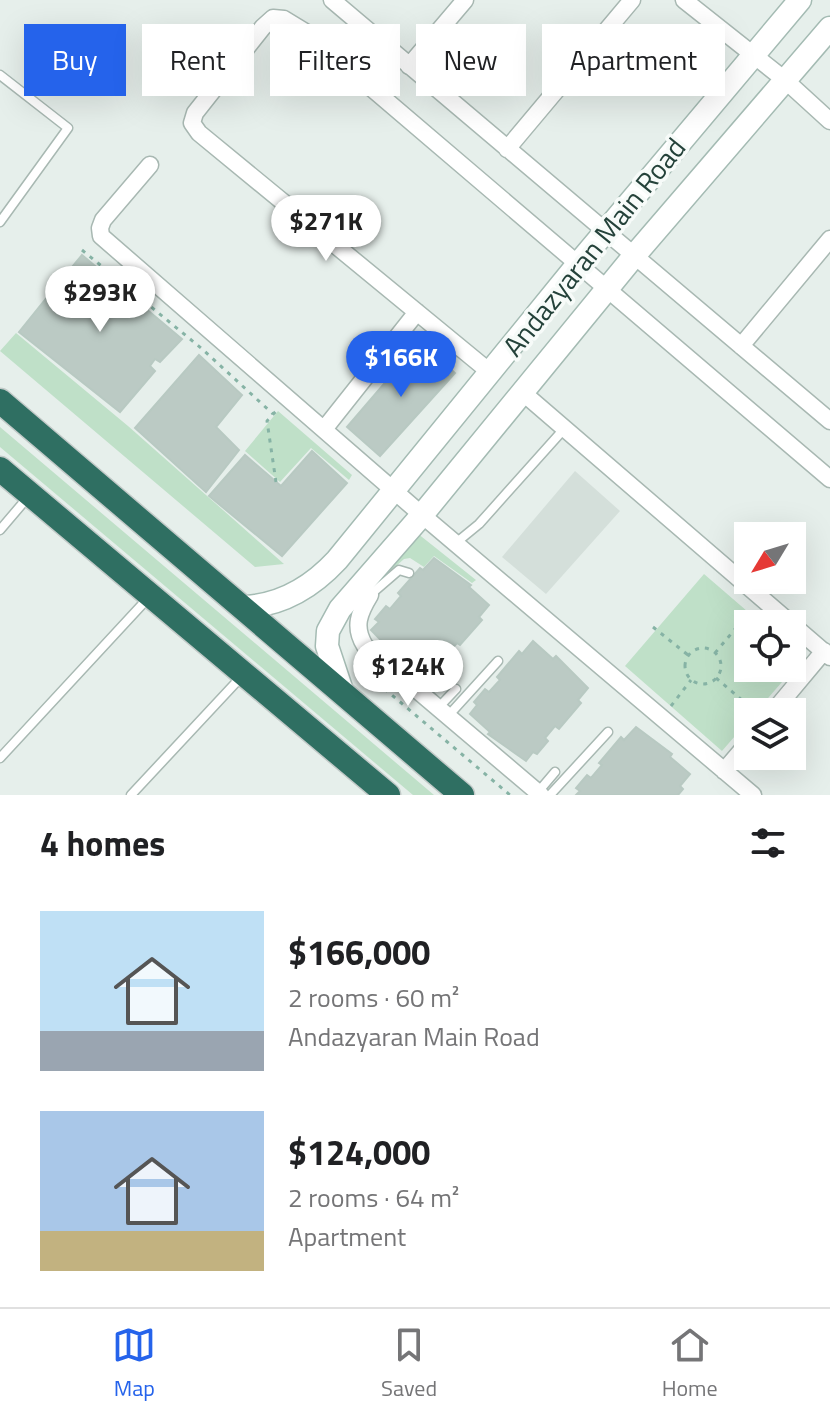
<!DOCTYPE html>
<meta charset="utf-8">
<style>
:root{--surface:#fff;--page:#f2f2f2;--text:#202124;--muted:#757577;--line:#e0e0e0;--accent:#2563eb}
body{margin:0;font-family:"Titillium Web",sans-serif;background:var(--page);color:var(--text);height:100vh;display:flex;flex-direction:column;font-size:30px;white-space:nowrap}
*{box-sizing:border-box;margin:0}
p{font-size:26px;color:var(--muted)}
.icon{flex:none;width:44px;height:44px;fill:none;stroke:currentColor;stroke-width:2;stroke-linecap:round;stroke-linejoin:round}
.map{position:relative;height:795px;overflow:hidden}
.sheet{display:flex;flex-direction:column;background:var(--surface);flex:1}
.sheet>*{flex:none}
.hud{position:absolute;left:24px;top:24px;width:782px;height:72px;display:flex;gap:16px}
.needle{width:52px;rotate:232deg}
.tools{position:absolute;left:734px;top:522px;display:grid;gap:16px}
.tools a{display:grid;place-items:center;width:72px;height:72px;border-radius:0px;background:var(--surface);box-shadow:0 8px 32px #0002;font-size:40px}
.price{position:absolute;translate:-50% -68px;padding:0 18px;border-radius:28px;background:#fff;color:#222;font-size:26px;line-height:52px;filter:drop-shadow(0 2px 4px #0008)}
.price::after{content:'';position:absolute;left:50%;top:48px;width:24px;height:18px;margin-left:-12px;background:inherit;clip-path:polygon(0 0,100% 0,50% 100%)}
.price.active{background:var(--accent);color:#fff}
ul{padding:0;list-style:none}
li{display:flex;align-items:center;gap:24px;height:200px;padding:0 40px}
li span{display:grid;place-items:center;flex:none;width:224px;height:160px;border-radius:0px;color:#555}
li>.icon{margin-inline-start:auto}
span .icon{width:96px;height:96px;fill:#fffc;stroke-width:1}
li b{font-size:34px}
h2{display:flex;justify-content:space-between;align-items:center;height:96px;padding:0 40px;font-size:34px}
.tag{padding:0 28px;border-radius:0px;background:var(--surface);box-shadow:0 8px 32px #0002;font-size:28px;line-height:72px}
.tag.active{background:var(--accent);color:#fff}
.tabs{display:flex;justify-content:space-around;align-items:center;height:112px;border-top:2px solid var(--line);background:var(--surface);font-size:22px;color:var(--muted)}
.tabs a{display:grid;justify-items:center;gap:4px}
.tabs .active{color:var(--accent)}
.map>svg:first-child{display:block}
.built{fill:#d4dfda}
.green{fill:#bfe0c8}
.building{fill:#bbcac4;stroke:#b8c9c2;stroke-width:2}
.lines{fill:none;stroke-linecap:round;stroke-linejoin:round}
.lane-casing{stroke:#a8b8b2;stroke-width:11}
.street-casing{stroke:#a8b8b2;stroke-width:19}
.secondary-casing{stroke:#a4bbb3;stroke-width:25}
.highway-casing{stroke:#c2cac8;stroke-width:27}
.path{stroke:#86b3a5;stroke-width:3;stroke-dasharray:4 6;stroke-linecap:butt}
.lane{stroke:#fff;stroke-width:8}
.street{stroke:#fff;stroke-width:16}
.secondary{stroke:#fff;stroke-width:22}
.highway{stroke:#2f6f62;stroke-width:24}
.labels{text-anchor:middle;stroke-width:7;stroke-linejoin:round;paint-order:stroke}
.street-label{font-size:28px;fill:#24423a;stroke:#f7fbf9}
</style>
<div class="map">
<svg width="830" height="795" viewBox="0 0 830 795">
<rect width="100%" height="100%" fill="#e6efeb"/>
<path class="built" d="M575,471L620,511L546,594L502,557Z"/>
<path class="green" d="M16,333L128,426L284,564L255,567L0,351Z
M278,411L352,475L349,480L311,448L280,482L245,451Z
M0,427L434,795H413L0,447Z
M417,533L476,580L472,583L434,556L424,567L410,558L404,559L375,585Z
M704,574L762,624H748V668H792V650L802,659L756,712H748V721L722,751L625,666Z"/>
<path class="building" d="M82,255L182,339L160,362L155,359L150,366L155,371L120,412L19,332L48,296L55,301L58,295L53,290Z
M420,342L455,373L380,456L347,427Z
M199,355L242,395L216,427L239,450L206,492L135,428Z
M312,451L347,483L282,556L209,496L245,455L281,486Z
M434,558L471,585L469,587L489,605L479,617L482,620L460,645L457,643L446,655L449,658L427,677L398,658L371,630L379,622L375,619L386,606L390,609L401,596L398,593L420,568L423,570Z
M533,641L553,659L556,656L588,688L578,700L581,703L559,729L555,726L545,738L548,741L537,754L533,752L526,761L488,734L490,732L470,714L477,705L474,702L485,689L489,692L500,680L497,677L519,651L522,654Z
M636,727L672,754L670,757L690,774L680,786L683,789L678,795H576L580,791L576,788L587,775L591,778L602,765L599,763L621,737L624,740Z"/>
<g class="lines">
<defs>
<path id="lane" d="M0,75L68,128L0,222
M0,530L28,497
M457,542L479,524L564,429
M370,595L399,570L409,573
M438,708L456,689
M448,716L498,661
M0,758L150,596
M538,792L555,772
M131,795L242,676
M550,795L608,732"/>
<path id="street" d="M332,0L830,421
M684,0L785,80L830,121
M409,66L465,0
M507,149L632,0
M150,165L103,220L100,228L101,236L422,515L753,795
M741,346L830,239
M491,373L199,133L192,123L195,113L263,27L273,18L284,19L307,33L830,479
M521,391L830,657
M325,428L417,312
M370,595C359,613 353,627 365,646L541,795
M773,712L824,651
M724,771L748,743"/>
<path id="secondary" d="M242,607C280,606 311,588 337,560L578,264L800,0
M343,694L327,646L328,631L340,609L422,515L634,256L830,28"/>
<path id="highway" d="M0,401L462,795
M0,469L388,795"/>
</defs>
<use href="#lane" class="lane-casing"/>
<use href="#street" class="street-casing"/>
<use href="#secondary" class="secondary-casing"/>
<use href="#highway" class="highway-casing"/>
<path class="path" d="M82,250L201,348L273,414
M276,482L267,421L277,410
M653,627L688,655
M685 666a18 18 0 1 1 36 0a18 18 0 1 1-36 0Z
M715,653L751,610
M354,663L510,795
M716,678L756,712
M671,706L691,680"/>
<use href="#lane" class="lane"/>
<use href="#street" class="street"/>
<use href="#secondary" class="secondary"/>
<use href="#highway" class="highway"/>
</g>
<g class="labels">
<g class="street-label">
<text transform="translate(594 247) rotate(-51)" y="10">Andazyaran Main Road</text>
</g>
</g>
</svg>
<div class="tools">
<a><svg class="needle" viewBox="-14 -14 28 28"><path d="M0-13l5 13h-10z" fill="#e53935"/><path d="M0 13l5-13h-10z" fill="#757577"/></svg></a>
<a><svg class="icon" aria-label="locate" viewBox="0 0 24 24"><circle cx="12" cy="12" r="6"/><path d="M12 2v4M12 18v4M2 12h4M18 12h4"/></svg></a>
<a><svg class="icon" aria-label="layers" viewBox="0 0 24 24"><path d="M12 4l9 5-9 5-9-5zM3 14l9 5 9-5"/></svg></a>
</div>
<b class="price" style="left:326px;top:263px">$271K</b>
<b class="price" style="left:100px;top:334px">$293K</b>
<b class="price active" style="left:401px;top:399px">$166K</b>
<b class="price" style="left:408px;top:708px">$124K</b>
<div class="hud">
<a class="tag active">Buy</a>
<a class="tag">Rent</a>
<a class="tag">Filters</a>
<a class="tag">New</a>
<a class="tag">Apartment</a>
</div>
</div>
<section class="sheet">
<h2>4 homes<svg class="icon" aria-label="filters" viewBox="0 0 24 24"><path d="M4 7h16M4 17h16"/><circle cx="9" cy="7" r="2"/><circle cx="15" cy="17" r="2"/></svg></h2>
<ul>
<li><span style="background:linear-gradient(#bfe0f5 75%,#9aa5b1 0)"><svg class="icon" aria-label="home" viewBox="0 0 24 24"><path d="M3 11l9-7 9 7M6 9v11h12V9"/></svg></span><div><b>$166,000</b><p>2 rooms · 60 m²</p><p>Andazyaran Main Road</p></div></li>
<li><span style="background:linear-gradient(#a9c7e8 75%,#c2b280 0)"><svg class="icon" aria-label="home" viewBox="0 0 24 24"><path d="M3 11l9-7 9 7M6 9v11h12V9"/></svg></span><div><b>$124,000</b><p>2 rooms · 64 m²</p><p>Apartment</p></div></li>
</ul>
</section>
<nav class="tabs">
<a class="active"><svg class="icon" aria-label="map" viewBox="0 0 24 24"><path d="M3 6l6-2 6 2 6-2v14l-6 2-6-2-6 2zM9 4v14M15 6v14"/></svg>Map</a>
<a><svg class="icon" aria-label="saved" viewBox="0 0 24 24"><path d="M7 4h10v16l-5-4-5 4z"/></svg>Saved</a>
<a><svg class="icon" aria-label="home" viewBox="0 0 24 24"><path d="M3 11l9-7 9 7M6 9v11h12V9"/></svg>Home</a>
</nav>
